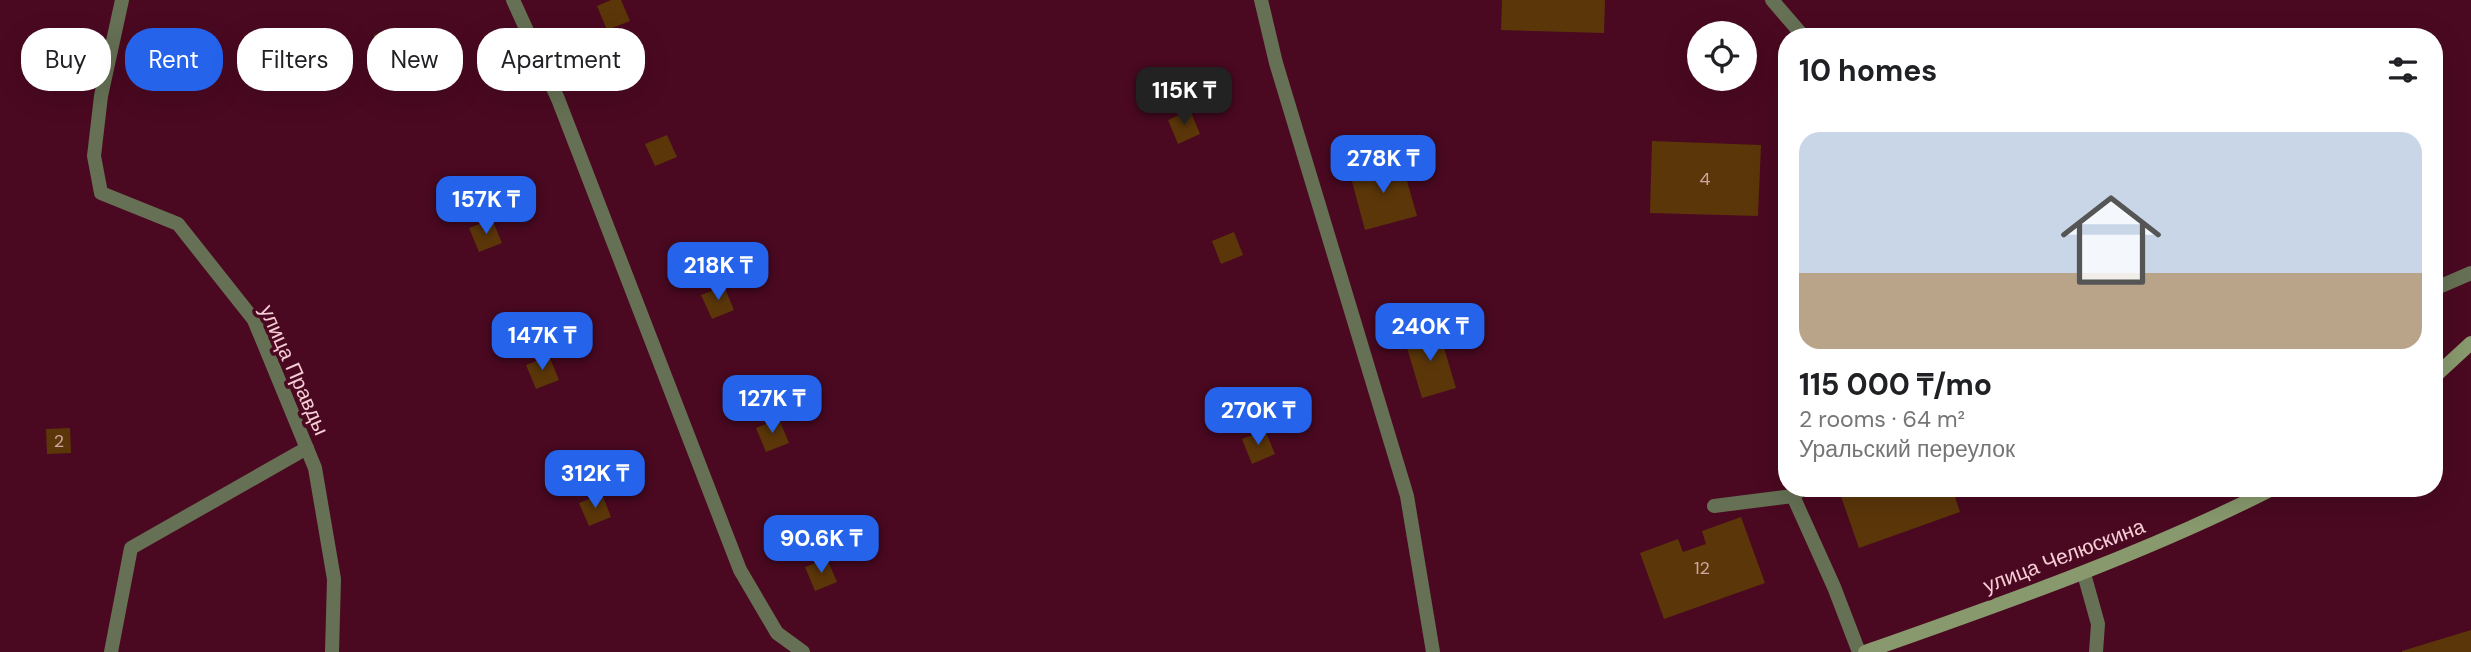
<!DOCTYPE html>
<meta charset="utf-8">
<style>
:root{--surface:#fff;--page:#f2f2f2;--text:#202124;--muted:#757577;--accent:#2563eb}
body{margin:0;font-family:"DM Sans",sans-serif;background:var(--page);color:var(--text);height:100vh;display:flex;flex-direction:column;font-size:26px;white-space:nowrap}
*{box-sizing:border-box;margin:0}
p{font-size:23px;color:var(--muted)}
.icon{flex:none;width:38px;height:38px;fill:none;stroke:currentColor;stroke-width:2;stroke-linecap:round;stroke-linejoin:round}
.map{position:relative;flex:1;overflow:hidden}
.panel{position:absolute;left:1778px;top:28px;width:665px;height:469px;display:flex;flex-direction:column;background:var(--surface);border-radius:28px;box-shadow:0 7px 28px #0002}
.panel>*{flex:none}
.top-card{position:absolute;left:21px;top:28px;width:665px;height:63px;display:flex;gap:14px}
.controls{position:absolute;left:1687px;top:21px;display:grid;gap:14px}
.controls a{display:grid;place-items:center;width:70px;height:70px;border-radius:50%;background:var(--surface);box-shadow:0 7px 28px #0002;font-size:35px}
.price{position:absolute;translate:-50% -60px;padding:0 16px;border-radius:14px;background:var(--accent);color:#fff;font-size:23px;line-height:46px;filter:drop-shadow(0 2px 4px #0008)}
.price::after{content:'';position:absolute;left:50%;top:42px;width:21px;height:16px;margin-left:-10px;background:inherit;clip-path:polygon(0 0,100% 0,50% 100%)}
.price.current{background:#222;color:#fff}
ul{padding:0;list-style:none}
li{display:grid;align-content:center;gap:14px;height:371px;padding:0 21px}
li span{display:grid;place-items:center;height:217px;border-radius:21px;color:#555}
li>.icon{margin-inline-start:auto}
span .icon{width:126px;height:126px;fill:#fffc;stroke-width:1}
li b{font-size:30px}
h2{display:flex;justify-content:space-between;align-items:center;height:84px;padding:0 21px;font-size:30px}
.chip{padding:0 24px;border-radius:28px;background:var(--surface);box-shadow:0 7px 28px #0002;font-size:24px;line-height:63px}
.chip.current{background:var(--accent);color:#fff}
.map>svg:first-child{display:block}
.building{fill:#5b3609}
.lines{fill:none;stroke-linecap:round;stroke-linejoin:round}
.lane{stroke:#657054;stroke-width:14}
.street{stroke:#657054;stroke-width:14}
.secondary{stroke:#88996d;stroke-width:14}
.labels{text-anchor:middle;stroke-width:7;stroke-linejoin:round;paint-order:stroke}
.number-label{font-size:18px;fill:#cfa7a2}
.street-label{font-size:21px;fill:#f6cdd5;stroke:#4a0921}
</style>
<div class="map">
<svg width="2471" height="652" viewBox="0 0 2471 652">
<rect width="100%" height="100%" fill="#4a0921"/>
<path class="building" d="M611,0H621L630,21L607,30L597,6Z
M1502,0H1605L1604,33L1501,30Z
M395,27L404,48L383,57L374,35Z
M1190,110L1200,134L1178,144L1168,120Z
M667,135L677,157L655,166L645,144Z
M1652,141L1761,145L1758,216L1650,213Z
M1401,160L1417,216L1365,230L1350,174Z
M492,219L502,243L479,252L469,228Z
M1234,232L1243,255L1221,264L1212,241Z
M724,286L734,310L712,319L701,295Z
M1438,328L1456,388L1422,398L1404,338Z
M549,356L559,380L536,389L526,365Z
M779,419L789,443L766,452L756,428Z
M70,428L71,453L47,454L46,429Z
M1265,430L1275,454L1252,464L1242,439Z
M1838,488H1952L1960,512L1859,548Z
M602,494L611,517L589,526L579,503Z
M1741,517L1765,583L1664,619L1640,553L1678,539L1683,552L1706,544L1702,531Z
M827,559L837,582L815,591L805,567Z
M2471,630V652H2402V651Z"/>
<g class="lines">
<path class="lane" d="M1793,496L1834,587L1859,652
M1714,506L1793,496L1803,488
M2084,574L2098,624L2096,652
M111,652L131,548L307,448"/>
<path class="street" d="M122,0L101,96L94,156L101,193L178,224L254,320L315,468L334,579L332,652
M513,0L558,99L740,570L777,633L803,652
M1261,0L1276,63L1407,496L1433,652
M1772,0L1804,37
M2434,289L2471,273"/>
<path class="secondary" d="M2434,377L2471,343
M1865,652C2004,603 2142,555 2274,488"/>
</g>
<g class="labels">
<g class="number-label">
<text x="1705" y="185">4</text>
<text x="59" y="447">2</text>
<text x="1702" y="574">12</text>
</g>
<g class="street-label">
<text transform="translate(294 370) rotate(66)" y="7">улица Правды</text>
<text transform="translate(2064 556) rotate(-21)" y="7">улица Челюскина</text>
</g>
</g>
</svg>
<div class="controls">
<a><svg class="icon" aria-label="locate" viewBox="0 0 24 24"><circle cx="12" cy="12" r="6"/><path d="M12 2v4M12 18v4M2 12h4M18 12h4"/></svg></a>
</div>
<b class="price current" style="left:1184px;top:127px">115K ₸</b>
<b class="price" style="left:1383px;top:195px">278K ₸</b>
<b class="price" style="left:486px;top:236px">157K ₸</b>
<b class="price" style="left:718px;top:302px">218K ₸</b>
<b class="price" style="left:1430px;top:363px">240K ₸</b>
<b class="price" style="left:542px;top:372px">147K ₸</b>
<b class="price" style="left:772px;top:435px">127K ₸</b>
<b class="price" style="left:1258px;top:447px">270K ₸</b>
<b class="price" style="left:595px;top:510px">312K ₸</b>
<b class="price" style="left:821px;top:575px">90.6K ₸</b>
<div class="top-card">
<a class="chip">Buy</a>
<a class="chip current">Rent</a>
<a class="chip">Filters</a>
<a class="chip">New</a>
<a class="chip">Apartment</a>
</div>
<section class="panel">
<h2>10 homes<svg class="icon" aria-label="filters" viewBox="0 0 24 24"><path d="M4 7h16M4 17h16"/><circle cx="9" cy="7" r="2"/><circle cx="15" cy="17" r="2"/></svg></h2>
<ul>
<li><span style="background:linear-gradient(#c9d6e8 65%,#b9a48a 0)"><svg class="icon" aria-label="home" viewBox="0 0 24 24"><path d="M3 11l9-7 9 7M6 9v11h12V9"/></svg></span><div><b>115 000 ₸/mo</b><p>2 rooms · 64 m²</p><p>Уральский переулок</p></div></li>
</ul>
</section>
</div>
